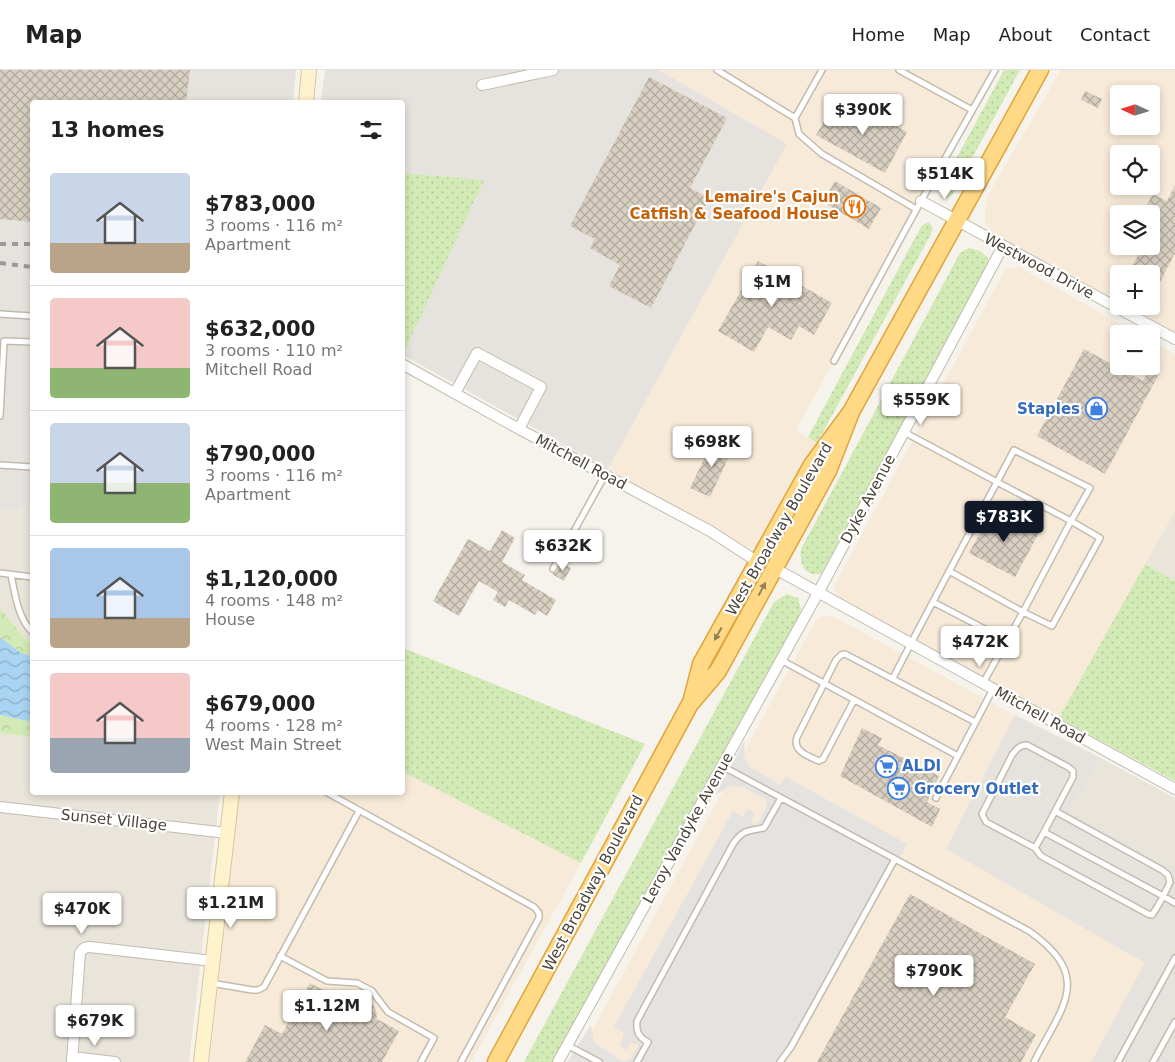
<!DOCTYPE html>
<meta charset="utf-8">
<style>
:root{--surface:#fff;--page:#f6f6f6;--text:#222;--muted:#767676;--line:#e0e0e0;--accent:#111827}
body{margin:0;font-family:"DejaVu Sans",sans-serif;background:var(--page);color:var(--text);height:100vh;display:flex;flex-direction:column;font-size:19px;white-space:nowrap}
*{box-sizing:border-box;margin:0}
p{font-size:16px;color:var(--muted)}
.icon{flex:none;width:28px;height:28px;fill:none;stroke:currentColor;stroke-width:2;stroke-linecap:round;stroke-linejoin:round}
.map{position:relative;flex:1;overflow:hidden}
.drawer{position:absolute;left:30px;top:30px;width:375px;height:695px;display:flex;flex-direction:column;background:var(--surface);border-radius:5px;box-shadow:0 2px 8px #0003}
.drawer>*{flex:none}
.needle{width:32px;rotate:274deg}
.controls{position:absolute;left:1110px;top:15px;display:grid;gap:10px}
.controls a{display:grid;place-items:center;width:50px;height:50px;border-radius:5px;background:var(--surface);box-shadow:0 2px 8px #0003;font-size:25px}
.price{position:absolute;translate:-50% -42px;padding:0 11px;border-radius:5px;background:#fff;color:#222;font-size:16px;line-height:32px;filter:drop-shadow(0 1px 2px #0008)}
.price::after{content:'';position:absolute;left:50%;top:30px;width:15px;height:11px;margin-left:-8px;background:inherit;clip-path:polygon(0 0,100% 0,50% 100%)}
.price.on{background:var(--accent);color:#fff}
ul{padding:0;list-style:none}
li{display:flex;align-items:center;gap:15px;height:125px;padding:0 20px}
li+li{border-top:1px solid var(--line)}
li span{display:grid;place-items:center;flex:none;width:140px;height:100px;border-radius:5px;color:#555}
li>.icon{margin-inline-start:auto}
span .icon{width:60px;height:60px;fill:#fffc;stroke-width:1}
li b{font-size:21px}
h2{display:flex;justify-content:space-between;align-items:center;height:60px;padding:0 20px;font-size:21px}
header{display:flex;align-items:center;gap:30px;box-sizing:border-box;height:70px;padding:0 25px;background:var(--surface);border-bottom:1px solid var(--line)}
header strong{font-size:24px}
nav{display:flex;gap:28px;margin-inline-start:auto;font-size:18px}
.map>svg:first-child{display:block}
.residential{fill:#eae5da}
.commercial{fill:#f7ead8;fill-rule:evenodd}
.industrial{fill:#e6e2dd}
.grass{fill:url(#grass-dots)}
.forest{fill:url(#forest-crowns)}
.parking{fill:#e5e3e0}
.water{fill:url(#water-waves)}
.building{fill:url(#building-cross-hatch)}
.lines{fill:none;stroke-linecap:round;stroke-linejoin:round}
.service-casing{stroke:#c2bbae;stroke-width:8}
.minor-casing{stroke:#c2bbae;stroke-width:12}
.secondary-casing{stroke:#d6c79b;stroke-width:16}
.trunk-casing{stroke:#e0a43c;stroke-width:19}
.service{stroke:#fff;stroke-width:5}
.minor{stroke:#fff;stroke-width:10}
.secondary{stroke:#fff3cd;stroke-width:14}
.trunk{stroke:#ffd985;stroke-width:16}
.rail{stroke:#9a9a9a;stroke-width:4;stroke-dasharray:6 6;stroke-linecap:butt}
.oneway{fill:#938057}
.labels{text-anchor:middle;stroke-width:4.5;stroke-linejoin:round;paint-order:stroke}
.food-label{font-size:15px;font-weight:bold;fill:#c56008;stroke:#fff;text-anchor:end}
.street-label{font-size:15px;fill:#4b4439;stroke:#fff}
.shop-label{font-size:15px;font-weight:bold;fill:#366cbe;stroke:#fff;text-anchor:start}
</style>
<header>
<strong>Map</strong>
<nav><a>Home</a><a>Map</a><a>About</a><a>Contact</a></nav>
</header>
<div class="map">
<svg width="1175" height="992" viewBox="0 0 1175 992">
<defs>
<pattern id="grass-dots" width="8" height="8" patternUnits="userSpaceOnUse" patternTransform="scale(1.25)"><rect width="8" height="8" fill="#d2eab5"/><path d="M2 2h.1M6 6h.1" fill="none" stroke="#b6ca9c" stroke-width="1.8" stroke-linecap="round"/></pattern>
<pattern id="forest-crowns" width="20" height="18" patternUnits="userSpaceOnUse" patternTransform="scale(1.25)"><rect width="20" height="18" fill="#d2eab5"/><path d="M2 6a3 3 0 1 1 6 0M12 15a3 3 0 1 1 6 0" fill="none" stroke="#b6ca9c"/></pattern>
<pattern id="water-waves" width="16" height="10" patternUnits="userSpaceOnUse" patternTransform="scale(1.25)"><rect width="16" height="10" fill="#a9d4f2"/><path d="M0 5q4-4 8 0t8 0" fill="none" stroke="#8caec5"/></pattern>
<pattern id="building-cross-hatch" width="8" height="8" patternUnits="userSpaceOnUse" patternTransform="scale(1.25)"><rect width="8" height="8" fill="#d8cfc1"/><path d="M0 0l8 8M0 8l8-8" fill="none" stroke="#b1aa9e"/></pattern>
</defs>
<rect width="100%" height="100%" fill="#f6f3ec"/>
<path class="residential" d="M0,439L32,441V573L27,571L0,538Z
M1175,441V511L1145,494Z
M0,663L32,667V722L220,723L189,992H0Z
M1101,688L1175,728V800L1070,741Z"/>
<path class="commercial" d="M659,0H992L796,360L817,373L764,471L756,478L746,476L608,399L787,74Z
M1061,0H1175V263L1127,236H1151V204H1119V232L992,162L985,152V137L989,123ZM1119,24H1151V56H1119ZM1119,84H1151V116H1119ZM1119,144H1151V176H1119Z
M1019,197L1138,264H1119V296H1151V271L1175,284V441L1059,648L838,528L834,516L1006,198Z
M826,545L836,548L1015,645L946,779L1146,893L1091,992H575L816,550Z
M403,702L581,793L471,992H210L239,723L402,722Z"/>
<path class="industrial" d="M0,0H296L293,32H32V441L0,439Z
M325,0H659L787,74L608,399L403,285L484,110L403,103L402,32H321Z
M1015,645L1101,688L1070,741L1175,800V992H1091L1145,893L946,779Z"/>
<path class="grass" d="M1004,0H1020L952,125L946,128L941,125L940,119Z
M403,103L484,110L403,285L402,284Z
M929,152L933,158L930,166L817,373L808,367L922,155Z
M969,178L980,181L988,188L987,201L821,504C804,506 799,495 801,479L960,183Z
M1145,494L1175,511V711L1059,648Z
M787,524L798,528L801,539L797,551L557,992H524L774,532Z
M403,578L645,674L581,793L403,702Z"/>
<path class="forest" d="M0,538L27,571L32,573V586L18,582L6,571L0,568Z
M0,645L32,652V667L0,663Z"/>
<path class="parking" d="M745,670L744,687L750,697L780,715L786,707L907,774L785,992H567L591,955L594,972L620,990L625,991L630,989L638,977V974L635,973H631L626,980L620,975L624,963L614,957L733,741L743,747L748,738L755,743L751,752L757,755L767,736L765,729L743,717L731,716L715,725Z"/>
<path class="water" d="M0,568C15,575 13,582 32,586V652L0,645Z"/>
<path class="building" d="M0,0H190L186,32H32V152L0,149Z
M649,7L727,48L690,118L709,128L651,238L609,216L620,195L590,178L595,169L570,156Z
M1085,21L1102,29L1098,38L1081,30Z
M857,34L907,62L885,103L816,65L832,37L850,47Z
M835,111L881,138L869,159L823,132Z
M1175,115V183L1151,229V204H1128L1143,176H1151V161L1158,148L1144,140L1153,124L1167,131Z
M758,191L832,233L814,265L799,256L791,270L768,257L754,282L718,261Z
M1084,279L1143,311L1149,299L1159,304L1105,404L1037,366Z
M714,369L733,378L710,427L690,418Z
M993,439L1039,463L1015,507L969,483Z
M502,460L515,468L502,492L525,505L522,510L556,530L547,546L538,540L535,545L509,530L505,537L493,530L498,522L479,511L459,546L433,531L468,469L490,481Z
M561,493L571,498L564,511L552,504L557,502Z
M862,658L882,668L878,675L939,706L927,732L940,739L932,757L840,706Z
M910,824L1035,894L1005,947L1036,965L1021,992H817Z
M310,913L334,926L344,923L361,924L373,935L376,940L377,949L399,961L382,992H245L265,955L282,964Z"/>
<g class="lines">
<defs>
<path id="service" d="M717,0L795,48L822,0
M899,0L972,40
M795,48L799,64L822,84L916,139
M0,244L32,246
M834,291L921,131L995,0
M0,346L4,271L32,272
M904,362L997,412L1014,380L1090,418L1071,451L1100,468L1052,556L1023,542L983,613
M0,395L32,397
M553,499L605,405
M0,503L32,507
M11,505C15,524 18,548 32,562
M933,532L1006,570
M781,590L958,686
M893,608C927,542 962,477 997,412L1071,451L1023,542L949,501
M854,630L823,689L819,691C808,686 792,681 797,667L836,590L841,585L845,584L975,652
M722,696L1029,861C1094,907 1063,935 1034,992
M326,722L534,837L539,843V848L461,992
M936,728L993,619
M1055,741L1162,800L1168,805L1170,812C1165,823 1159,835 1152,845L1148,844L1041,786L1035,778L986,752L982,744L1012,685C1016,680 1019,675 1027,675L1068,697L1073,701V707L1044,762L1163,826L1175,833
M1035,778L1044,762
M280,886L327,911L357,913L372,921L388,942L434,968L421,992
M211,913L252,920H258L264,917L359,741
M567,975L599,992
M637,992L648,972C638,967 636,961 637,951L733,774C743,759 749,761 764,758L781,728
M780,992L791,977L895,789
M1118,992L1175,888
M1153,992L1175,952"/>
<path id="minor" d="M482,15L553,0
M921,131L1175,269
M402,294L519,359L710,461L758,492
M455,323L477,283L541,317L519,359
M774,498L1175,719
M0,737L227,763
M72,987L115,992
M72,992L80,883C83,878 85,877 90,877L213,891
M558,992L818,523L1003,176"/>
<path id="secondary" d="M306,32L309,0
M201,992L232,722"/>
<path id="trunk" d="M692,629L701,594L812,395L851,342L1040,0
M496,992L690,634L718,601L828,401L851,342"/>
</defs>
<use href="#service" class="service-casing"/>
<use href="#minor" class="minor-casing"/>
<use href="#secondary" class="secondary-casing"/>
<use href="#trunk" class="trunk-casing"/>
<use href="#service" class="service"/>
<use href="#minor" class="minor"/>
<use href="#secondary" class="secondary"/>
<use href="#trunk" class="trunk"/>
<path class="rail" d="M0,174H32
M0,193L32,197"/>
</g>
<defs><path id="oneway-solid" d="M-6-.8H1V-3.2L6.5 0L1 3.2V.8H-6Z" transform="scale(1.25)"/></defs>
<g class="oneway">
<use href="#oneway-solid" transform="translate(762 519) rotate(-62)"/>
<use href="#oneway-solid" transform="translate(718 564) rotate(119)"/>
</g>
<defs>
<symbol id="restaurant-ring" viewBox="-11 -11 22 22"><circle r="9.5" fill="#fff" stroke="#e8710a" stroke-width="1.5"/><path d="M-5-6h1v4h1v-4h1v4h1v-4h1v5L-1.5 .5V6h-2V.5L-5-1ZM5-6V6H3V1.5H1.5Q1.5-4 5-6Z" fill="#e8710a"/></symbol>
<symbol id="shop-ring" viewBox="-11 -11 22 22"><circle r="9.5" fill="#fff" stroke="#3f7fe0" stroke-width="1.5"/><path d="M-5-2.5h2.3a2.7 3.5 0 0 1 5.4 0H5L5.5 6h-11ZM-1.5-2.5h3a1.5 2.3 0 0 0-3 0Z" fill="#3f7fe0"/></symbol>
<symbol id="supermarket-ring" viewBox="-11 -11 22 22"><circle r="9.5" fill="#fff" stroke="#3f7fe0" stroke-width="1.5"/><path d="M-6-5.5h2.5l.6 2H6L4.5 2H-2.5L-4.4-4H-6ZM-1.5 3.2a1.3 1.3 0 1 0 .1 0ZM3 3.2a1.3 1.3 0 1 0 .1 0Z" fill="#3f7fe0"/></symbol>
</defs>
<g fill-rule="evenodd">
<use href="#restaurant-ring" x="842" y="124" width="25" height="25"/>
<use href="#shop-ring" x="1084" y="326" width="25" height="25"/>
<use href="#supermarket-ring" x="874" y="684" width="25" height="25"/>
<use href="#supermarket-ring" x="886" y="706" width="25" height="25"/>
</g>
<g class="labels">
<g class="food-label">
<text x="839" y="132">Lemaire's Cajun<tspan x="839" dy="17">Catfish &amp; Seafood House</tspan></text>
</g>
<g class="street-label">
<text transform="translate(1039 196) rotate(28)" y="5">Westwood Drive</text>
<text transform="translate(581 392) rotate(28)" y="5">Mitchell Road</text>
<text transform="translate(868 429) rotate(-62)" y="5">Dyke Avenue</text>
<text transform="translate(779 459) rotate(-60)" y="5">West Broadway Boulevard</text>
<text transform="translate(1040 645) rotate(29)" y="5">Mitchell Road</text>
<text transform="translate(114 750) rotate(6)" y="5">Sunset Village</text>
<text transform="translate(688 758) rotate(-61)" y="5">Leroy Vandyke Avenue</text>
<text transform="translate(593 813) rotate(-62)" y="5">West Broadway Boulevard</text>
</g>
<g class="shop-label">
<text x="1080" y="344" text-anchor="end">Staples</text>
<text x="902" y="701">ALDI</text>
<text x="914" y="724">Grocery Outlet</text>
</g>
</g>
</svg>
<div class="controls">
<a><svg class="needle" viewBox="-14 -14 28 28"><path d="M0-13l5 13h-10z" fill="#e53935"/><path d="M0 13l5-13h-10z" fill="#767676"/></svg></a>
<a><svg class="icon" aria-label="locate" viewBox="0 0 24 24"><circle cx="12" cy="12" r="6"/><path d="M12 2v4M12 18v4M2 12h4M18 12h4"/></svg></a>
<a><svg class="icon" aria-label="layers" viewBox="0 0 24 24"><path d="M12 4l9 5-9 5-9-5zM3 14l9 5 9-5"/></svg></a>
<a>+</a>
<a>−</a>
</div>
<b class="price" style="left:863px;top:66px">$390K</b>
<b class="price" style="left:945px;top:130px">$514K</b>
<b class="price" style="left:772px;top:238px">$1M</b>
<b class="price" style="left:921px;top:356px">$559K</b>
<b class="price" style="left:712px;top:398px">$698K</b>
<b class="price on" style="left:1004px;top:473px">$783K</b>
<b class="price" style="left:563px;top:502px">$632K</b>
<b class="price" style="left:980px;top:598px">$472K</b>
<b class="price" style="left:231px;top:859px">$1.21M</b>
<b class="price" style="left:82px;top:865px">$470K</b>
<b class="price" style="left:934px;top:927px">$790K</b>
<b class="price" style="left:327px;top:962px">$1.12M</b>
<b class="price" style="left:95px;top:977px">$679K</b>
<section class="drawer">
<h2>13 homes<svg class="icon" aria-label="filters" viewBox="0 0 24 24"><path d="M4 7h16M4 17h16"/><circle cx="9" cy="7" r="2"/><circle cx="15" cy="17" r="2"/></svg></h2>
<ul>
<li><span style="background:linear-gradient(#c9d6e8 70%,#b9a48a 0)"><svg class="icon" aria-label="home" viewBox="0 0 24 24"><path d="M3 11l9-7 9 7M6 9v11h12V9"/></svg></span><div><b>$783,000</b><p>3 rooms · 116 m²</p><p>Apartment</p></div></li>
<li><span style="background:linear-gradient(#f6c9c9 70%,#8fb573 0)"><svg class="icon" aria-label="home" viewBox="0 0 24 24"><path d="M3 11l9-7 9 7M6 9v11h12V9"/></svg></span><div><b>$632,000</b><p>3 rooms · 110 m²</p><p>Mitchell Road</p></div></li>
<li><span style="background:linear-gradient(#c9d6e8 60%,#8fb573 0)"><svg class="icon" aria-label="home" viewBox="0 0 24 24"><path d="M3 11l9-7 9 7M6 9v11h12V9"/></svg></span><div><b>$790,000</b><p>3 rooms · 116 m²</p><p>Apartment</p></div></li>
<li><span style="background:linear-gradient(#a9c7e8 70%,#b9a48a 0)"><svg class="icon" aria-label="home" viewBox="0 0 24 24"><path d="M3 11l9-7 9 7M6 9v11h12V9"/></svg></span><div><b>$1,120,000</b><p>4 rooms · 148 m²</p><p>House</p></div></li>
<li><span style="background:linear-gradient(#f6c9c9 65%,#9aa5b1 0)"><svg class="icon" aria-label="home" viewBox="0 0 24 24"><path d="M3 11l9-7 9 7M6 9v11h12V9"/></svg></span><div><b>$679,000</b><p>4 rooms · 128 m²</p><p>West Main Street</p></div></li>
</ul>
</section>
</div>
